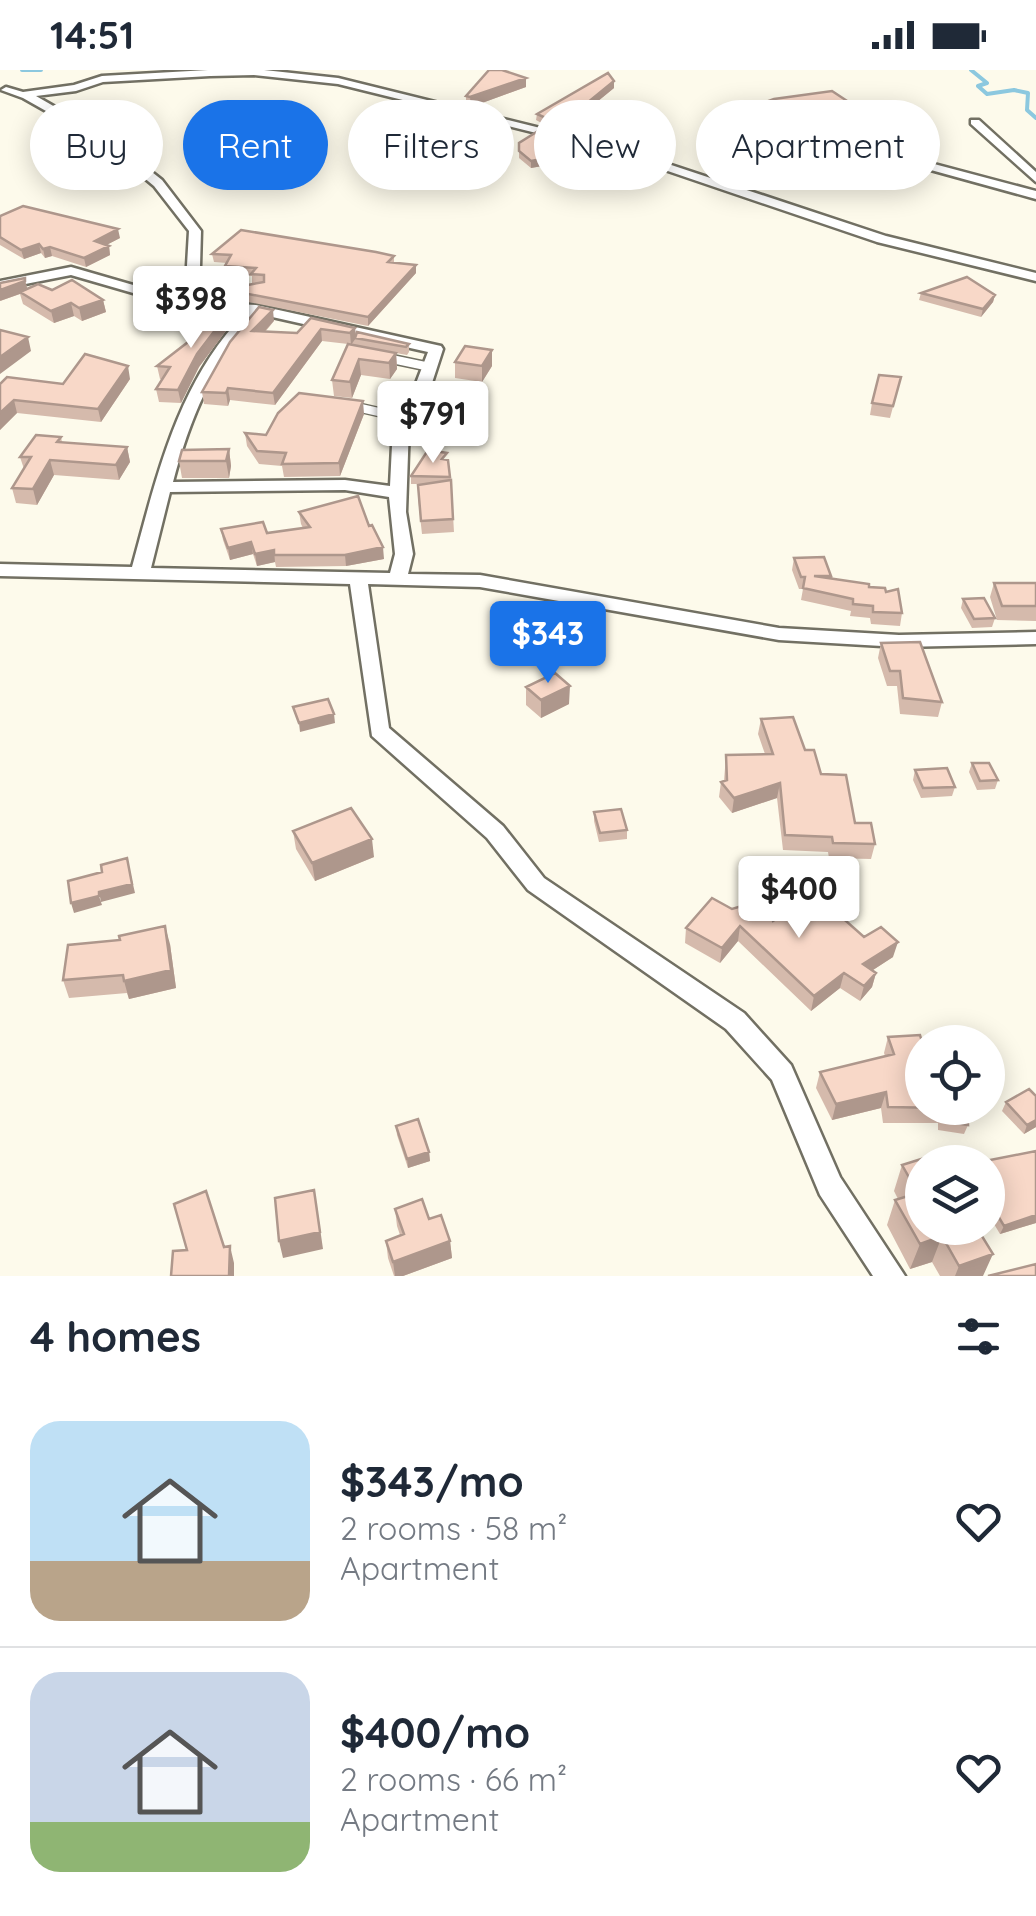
<!DOCTYPE html>
<meta charset="utf-8">
<style>
:root{--surface:#fff;--page:#f6f6f7;--text:#1f2937;--muted:#747a83;--line:#e0e1e3;--accent:#1a73e8}
body{margin:0;font-family:Quicksand,sans-serif;background:var(--page);color:var(--text);height:100vh;display:flex;flex-direction:column;font-size:38px;white-space:nowrap}
*{box-sizing:border-box;margin:0}
p{font-size:32px;color:var(--muted)}
.icon{flex:none;width:55px;height:55px;fill:none;stroke:currentColor;stroke-width:2;stroke-linecap:round;stroke-linejoin:round}
.map{position:relative;height:1206px;overflow:hidden}
.sheet{display:flex;flex-direction:column;background:var(--surface);flex:1}
.sheet>*{flex:none}
.guide{position:absolute;left:30px;top:30px;width:978px;height:90px;display:flex;gap:20px}
.buttons{position:absolute;left:905px;top:955px;display:grid;gap:20px}
.buttons a{display:grid;place-items:center;width:100px;height:100px;border-radius:50%;background:var(--surface);box-shadow:0 5px 25px #0003;font-size:50px}
.price{position:absolute;translate:-50% -85px;padding:0 22px;border-radius:10px;background:#fff;color:#222;font-size:32px;line-height:65px;filter:drop-shadow(0 2px 5px #0008)}
.price::after{content:'';position:absolute;left:50%;top:60px;width:30px;height:22px;margin-left:-15px;background:inherit;clip-path:polygon(0 0,100% 0,50% 100%)}
.price.active{background:var(--accent);color:#fff}
ul{padding:0;list-style:none}
li{display:flex;align-items:center;gap:30px;height:250px;padding:0 30px}
li+li{border-top:2px solid var(--line)}
li span{display:grid;place-items:center;flex:none;width:280px;height:200px;border-radius:30px;color:#555}
li>.icon{margin-inline-start:auto}
span .icon{width:120px;height:120px;fill:#fffc;stroke-width:1}
li b{font-size:42px}
h2{display:flex;justify-content:space-between;align-items:center;height:120px;padding:0 30px;font-size:42px}
.pill{padding:0 35px;border-radius:45px;background:var(--surface);box-shadow:0 5px 25px #0003;font-size:35px;line-height:90px}
.pill.active{background:var(--accent);color:#fff}
.status{display:flex;justify-content:space-between;align-items:center;height:70px;padding:0 50px;background:var(--surface);direction:ltr}
.status svg{height:28px;fill:currentColor}
.map>svg:first-child{display:block}
.lines{fill:none;stroke-linecap:round;stroke-linejoin:round}
.stream{stroke:#8cc8df;stroke-width:4}
.lane-casing{stroke:#727063;stroke-width:11}
.street-casing{stroke:#727063;stroke-width:5}
.lane{stroke:#fff;stroke-width:8}
.street{fill:#fff;fill-rule:evenodd}
.wall{fill:#d5baac}
.shaded-wall{fill:#ae978c}
.building{fill:#f8d8c8;stroke:#ae978c;stroke-width:2.5}
</style>
<div class="status"><b>14:51</b><svg viewBox="0 0 49 12"><path d="M0 12V9h3v3zM5 12V6h3v6zM10 12V3h3v9zM15 12V0h3v12zM26 1h20v11H26zM47 4h2v5h-2z"/></svg></div>
<div class="map">
<svg width="1036" height="1206" viewBox="0 0 1036 1206">
<rect width="100%" height="100%" fill="#fdfaeb"/>
<g class="lines">
<path class="stream" d="M22,0H41
M971,0L987,13L978,16L987,24L1014,20L1028,23L1027,40L1036,48"/>
<defs>
<path id="lane" d="M387,288L430,297
M352,336L405,348"/>
<path id="street" d="M208,0H264L338,8L617,77L886,166L1036,203V211L877,172L609,81L338,14L254,5L210,6L103,12L76,21L36,26L109,68L162,110L201,161L199,232L256,235L441,276L443,279L431,316L409,355L406,442L413,484L408,504L480,505L779,558L899,565L1036,562V574L899,577L779,570L480,517L368,514L389,658L503,756L544,808L744,943L791,995L840,1107L905,1206H873L820,1125L772,1010L726,959L528,820L487,768L372,666L350,514L0,506V494L132,497C157,406 177,313 245,243L192,240L71,205L0,219V211L71,197L185,230L189,161L154,116L101,72L23,28L1,20L6,17L23,22L74,15L102,6ZM259,244L428,282L415,316L393,355L390,416L345,410L173,412C190,348 213,292 259,244ZM345,420L389,427L395,484L390,503L151,498L170,422Z
M971,50H979L1036,102V112L971,54Z
M823,51L827,52V56L806,60L1036,121V129L793,62L796,56Z"/>
</defs>
<use href="#lane" class="lane-casing"/>
<use href="#street" class="street-casing"/>
<use href="#lane" class="lane"/>
<use href="#street" class="street"/>
</g>
<path class="wall" d="M526,8V17L471,37L466,36V26Z
M614,11V18L581,45L547,56L536,50L537,44Z
M832,21L874,57L826,61H823L824,54L829,51L828,48L799,52L792,47L775,52L754,43L755,36Z
M519,73L576,83V90L531,98L519,88Z
M0,146L120,168L106,175L109,176L110,185L86,197L52,186L45,188L41,183L24,189L0,175Z
M212,184L394,186V193L416,203L368,256L239,230L238,222L258,213H252V206L226,205L225,196L227,193L214,192Z
M25,208L27,219L52,220L103,230L106,242L82,251L74,246L54,253L23,234L20,224L0,231Z
M921,223L995,225L993,232L981,247L919,230Z
M237,246L199,297L181,333L159,332L156,319L162,310L160,309L157,296Z
M311,248L355,258L356,266L409,274V282L407,285L396,283L397,299L390,309L361,305L352,328L334,326L332,310L348,274L322,271L275,335L230,330L228,336L204,334L202,322L274,251L265,262L297,263Z
M492,280V296L482,312L455,308V292Z
M901,307L890,348L870,345L872,333Z
M130,309L101,352L17,343L0,360V314H63Z
M364,344L340,406L284,407L282,396L259,394L247,376L245,363L266,365Z
M61,367L62,372L127,377L130,392L119,410L54,405L37,435L16,433L12,418L24,399L20,387Z
M229,379L231,396L229,408H182L179,391Z
M448,390L451,410L454,462L422,464L418,428L419,414H411V406Z
M299,442L369,456L384,489L346,496L276,497L275,492L257,496L253,484L230,490L223,470L221,459L267,463L303,458L301,454Z
M794,488L831,506V509L886,522L902,543L900,556L871,554L870,548L850,546L851,541L801,530L803,519H799L792,500Z
M994,513H1036V551L997,550L990,527Z
M963,529L995,548L992,557L972,558L961,538Z
M881,573L942,632L938,647L900,644L897,616H887L878,588Z
M526,617L569,634L541,648L526,635Z
M761,649L805,680L855,753L875,774L871,789L829,788L828,782L783,780L777,728L732,743L719,727L721,712L724,711L726,685L765,684L758,664Z
M972,693L998,710L995,719L977,720L969,702Z
M915,700L955,717L952,726L921,728L913,710Z
M594,742L627,760V769L599,772L594,751Z
M293,761L374,787L315,811L296,779Z
M732,839L773,851L812,845L893,887L873,900L876,903L872,917L860,931L840,918L811,941L738,871L720,893L685,873L686,858Z
M170,874L176,918L129,929L127,923L69,928L63,910Z
M888,967L922,1038H967L968,1055L964,1064L938,1060V1053H883L881,1038L832,1050L816,1018L820,1002L885,986L884,983Z
M1036,1026V1057L1024,1064L1002,1041L1006,1032Z
M396,1056L429,1082L430,1091L408,1098L397,1065Z
M1036,1081V1153L1000,1164L988,1144V1092Z
M902,1095L977,1158L983,1206H940L932,1192L910,1199L887,1155L895,1130L898,1129L894,1121Z
M395,1139L429,1149L450,1171L452,1188L403,1206H394L388,1188L386,1171L400,1165L397,1156Z"/>
<path class="shaded-wall" d="M526,8V17L471,37L470,27Z
M614,11V18L581,45L547,56L548,49Z
M793,41L792,47L775,52L776,46Z
M829,42L828,48L799,52L800,45Z
M876,50L874,57L826,61L827,55Z
M576,83V90L531,98V91Z
M118,159L120,168L97,180L95,171Z
M39,174L41,183L24,189L21,180Z
M109,176L110,185L86,197L84,188Z
M50,177L52,186L45,188L43,179Z
M416,195V203L368,256V247Z
M25,211L28,221L0,231V220Z
M995,225L993,232L981,247L983,239Z
M103,230L106,242L82,251L79,238Z
M71,233L74,246L54,253L51,241Z
M235,234L237,246L199,297L181,333L178,320L197,284Z
M273,240L274,251L254,273L252,261Z
M355,258L356,268L351,275L350,263Z
M321,259L322,271L275,335L273,323Z
M28,267L31,281L0,304V287Z
M492,280V296L482,312V296Z
M396,283L397,299L390,309L389,293Z
M359,289L361,305L352,328L350,312Z
M128,296L130,309L101,352L98,339Z
M228,318L230,330L228,336L226,323Z
M14,330L17,343L0,360V343Z
M363,331L364,344L340,406L339,393Z
M127,377L130,392L119,410L116,395Z
M229,379L231,396L229,408L226,391Z
M50,390L54,405L37,435L33,419Z
M251,472L253,484L230,490L228,478Z
M383,477L384,489L346,496L345,485Z
M274,480L275,492L257,496L255,484Z
M570,616L569,634L541,648V630Z
M334,644L335,653L300,662L299,653Z
M780,713L777,728L732,743L734,728Z
M372,769L374,787L315,811L312,793Z
M127,788L135,823L101,832L99,822Z
M99,826L102,835L74,843L71,833Z
M165,856L170,874L176,918L129,929L124,911Z
M740,856L738,871L720,893L722,878Z
M898,872L893,887L859,909L863,894Z
M844,903L840,918L811,941L814,926Z
M876,903L872,917L860,931L864,916Z
M886,1022L881,1038L832,1050L836,1034Z
M1036,1050V1057L1024,1064L1027,1055Z
M429,1082L430,1091L408,1098L407,1089Z
M317,1137L323,1179L283,1188L279,1171Z
M1036,1145V1153L1000,1164L1004,1156Z
M942,1166L932,1192L910,1199L920,1174Z
M450,1171L452,1188L403,1206H395L393,1192Z
M230,1176L234,1193V1206H229Z
M993,1184L983,1206H955L959,1196Z"/>
<path class="building" d="M489,0H502L526,8L470,27L466,26Z
M608,3L614,11L581,38L548,49L537,44Z
M832,21L876,50L827,55L824,54L832,49L829,42L800,45L793,41L776,46L755,36L774,29Z
M538,61L549,63L576,83L531,91L519,81V73Z
M23,136L118,159L95,171L109,176L84,188L50,177L43,179L39,174L21,180L0,167V146Z
M241,160L376,182L394,186L388,192L416,195L368,247L238,222L242,216L264,212V205L251,204L256,198L225,196L231,185L212,184Z
M967,207L995,225L983,239L921,223Z
M25,208V211L0,220V213Z
M72,210L103,230L79,238L71,233L51,241L20,222L38,214L52,220Z
M223,233L235,234L197,284L178,320L156,319L170,297L157,296L188,272Z
M259,237L273,240L252,261L297,263L311,248L355,258L350,263L321,259L273,323L228,318L226,323L202,322L230,272Z
M0,260L28,267L0,287Z
M357,262L409,274L406,277L355,268Z
M348,274L396,283L389,293L359,289L350,312L332,310Z
M465,276L492,280L482,296L455,292Z
M85,284L128,296L98,339L14,330L0,343V314L7,307L63,314Z
M879,305L901,307L893,336L872,333Z
M299,323L363,331L339,393L282,394L286,383L257,381L245,363L266,365L278,343Z
M36,365L61,367L57,372L127,377L116,395L50,390L33,419L12,418L31,387H20Z
M229,379L226,391H179L182,380Z
M428,380L447,383L442,389L448,390L450,407L411,406Z
M451,410L453,449L421,451L418,415Z
M358,426L369,456L372,455L383,477L345,485H274V480L255,484L251,472L228,478L221,459L263,452L267,463L310,457L299,442Z
M824,487L831,506H814L869,514V517L885,518L886,522L898,519L902,543L873,542V536L853,534V529L803,518L805,507H801L794,488Z
M994,513H1036V536H1002Z
M984,528L995,548L974,549L963,529Z
M920,572L942,632L903,628L900,601H890L881,573Z
M555,603L570,616L541,630L526,617Z
M328,629L334,644L299,653L293,637Z
M793,647L805,680H814L821,704L846,705L855,753H871L875,774L833,773L832,767L785,765L780,713L734,728L721,712L727,710L726,685L773,684L761,649Z
M972,693H989L998,710L980,711Z
M947,698L955,717L923,718L915,700Z
M351,738L372,769L312,793L293,761Z
M621,739L627,760L600,763L594,742Z
M127,788L132,814L99,822V826L71,833L68,811L102,802L101,795Z
M712,828L732,839L762,830L773,851L799,834L812,845L828,835L864,867L881,857L898,872L863,894L876,903L864,916L844,903L814,926L740,856L722,878L686,858Z
M165,856L171,900L124,911L123,905L63,910L68,875L120,870L119,866Z
M920,965L922,972V1038H943L888,1037L886,1022L836,1034L820,1002L894,984L888,967Z
M1029,1019L1036,1026V1050L1027,1055L1006,1032Z
M943,1038H967L968,1055L941,1051Z
M418,1049L429,1082L407,1089L396,1056Z
M1036,1081V1145L1004,1156L988,1129V1123L991,1122L988,1112V1092H980Z
M934,1085L939,1092H922V1158H977L993,1184L959,1196L942,1166L920,1174L895,1130L918,1123L902,1095Z
M314,1120L320,1162L279,1171L275,1128Z
M206,1121L224,1177L230,1176L229,1206H171L173,1181L187,1180L174,1134Z
M422,1129L429,1149L441,1145L450,1171L393,1192L386,1171L404,1164L395,1139Z
M1036,1194V1206H988Z"/>
</svg>
<div class="buttons">
<a><svg class="icon" aria-label="locate" viewBox="0 0 24 24"><circle cx="12" cy="12" r="6"/><path d="M12 2v4M12 18v4M2 12h4M18 12h4"/></svg></a>
<a><svg class="icon" aria-label="layers" viewBox="0 0 24 24"><path d="M12 4l9 5-9 5-9-5zM3 14l9 5 9-5"/></svg></a>
</div>
<b class="price" style="left:191px;top:281px">$398</b>
<b class="price" style="left:433px;top:396px">$791</b>
<b class="price active" style="left:548px;top:616px">$343</b>
<b class="price" style="left:799px;top:871px">$400</b>
<div class="guide">
<a class="pill">Buy</a>
<a class="pill active">Rent</a>
<a class="pill">Filters</a>
<a class="pill">New</a>
<a class="pill">Apartment</a>
</div>
</div>
<section class="sheet">
<h2>4 homes<svg class="icon" aria-label="filters" viewBox="0 0 24 24"><path d="M4 7h16M4 17h16"/><circle cx="9" cy="7" r="2"/><circle cx="15" cy="17" r="2"/></svg></h2>
<ul>
<li><span style="background:linear-gradient(#bfe0f5 70%,#b9a48a 0)"><svg class="icon" aria-label="home" viewBox="0 0 24 24"><path d="M3 11l9-7 9 7M6 9v11h12V9"/></svg></span><div><b>$343/mo</b><p>2 rooms · 58 m²</p><p>Apartment</p></div><svg class="icon" aria-label="heart" viewBox="0 0 24 24"><path d="M12 20l-8-8c-3-5 5-10 8-4 3-6 11-1 8 4z"/></svg></li>
<li><span style="background:linear-gradient(#c9d6e8 75%,#8fb573 0)"><svg class="icon" aria-label="home" viewBox="0 0 24 24"><path d="M3 11l9-7 9 7M6 9v11h12V9"/></svg></span><div><b>$400/mo</b><p>2 rooms · 66 m²</p><p>Apartment</p></div><svg class="icon" aria-label="heart" viewBox="0 0 24 24"><path d="M12 20l-8-8c-3-5 5-10 8-4 3-6 11-1 8 4z"/></svg></li>
</ul>
</section>
